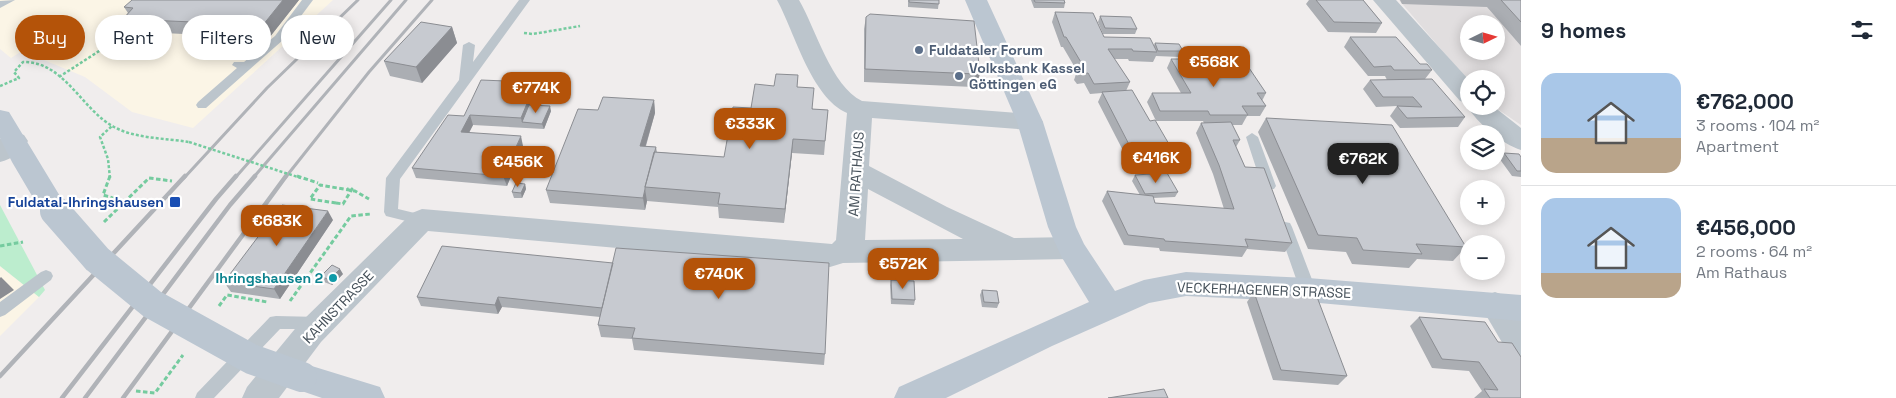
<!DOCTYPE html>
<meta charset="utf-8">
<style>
:root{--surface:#fff;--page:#f2f2f3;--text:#1f2937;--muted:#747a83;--line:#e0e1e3;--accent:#b45309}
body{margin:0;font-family:"Space Grotesk",sans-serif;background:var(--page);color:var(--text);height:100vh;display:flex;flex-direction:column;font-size:19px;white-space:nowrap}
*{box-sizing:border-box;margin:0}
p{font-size:16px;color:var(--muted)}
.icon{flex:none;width:28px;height:28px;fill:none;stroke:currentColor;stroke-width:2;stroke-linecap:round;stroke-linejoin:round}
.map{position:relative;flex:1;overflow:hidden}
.side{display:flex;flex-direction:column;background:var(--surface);width:375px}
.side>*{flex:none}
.banner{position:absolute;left:15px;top:15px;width:475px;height:45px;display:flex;gap:10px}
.needle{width:32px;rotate:85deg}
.tools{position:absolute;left:1460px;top:15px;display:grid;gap:10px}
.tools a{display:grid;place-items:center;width:45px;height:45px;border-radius:50%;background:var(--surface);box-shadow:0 2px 12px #0003;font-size:25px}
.price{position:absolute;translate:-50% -42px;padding:0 11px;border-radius:10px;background:var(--accent);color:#fff;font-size:16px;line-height:32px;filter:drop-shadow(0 1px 2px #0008)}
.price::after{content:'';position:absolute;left:50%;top:30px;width:15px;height:11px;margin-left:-8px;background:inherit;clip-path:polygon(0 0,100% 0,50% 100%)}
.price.active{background:#222;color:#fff}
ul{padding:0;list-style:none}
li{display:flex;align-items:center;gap:15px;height:125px;padding:0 20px}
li+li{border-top:1px solid var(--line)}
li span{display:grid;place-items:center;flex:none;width:140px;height:100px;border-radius:15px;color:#555}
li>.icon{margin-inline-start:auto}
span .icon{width:60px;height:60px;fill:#fffc;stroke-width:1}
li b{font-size:21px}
h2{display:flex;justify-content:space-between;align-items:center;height:60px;padding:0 20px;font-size:21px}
.chip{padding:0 18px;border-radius:22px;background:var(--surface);box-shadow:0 2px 12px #0003;font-size:18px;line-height:45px}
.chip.active{background:var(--accent);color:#fff}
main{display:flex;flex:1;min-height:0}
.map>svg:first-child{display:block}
.commercial{fill:#fbf5e6}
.education{fill:#e1dedf;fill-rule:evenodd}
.green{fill:#bcedce}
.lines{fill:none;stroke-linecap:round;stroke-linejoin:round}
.path-far1{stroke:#75cb9f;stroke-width:2.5;stroke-dasharray:3 2;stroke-linecap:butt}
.path{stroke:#75cb9f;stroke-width:3;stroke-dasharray:4.5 2.5;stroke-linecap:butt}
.lane{fill:#bcc5cc;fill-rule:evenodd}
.street{fill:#bcc5cc;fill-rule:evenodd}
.secondary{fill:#bbc6d1;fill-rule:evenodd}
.rail-far1{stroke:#b0b3b8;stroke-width:3}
.rail{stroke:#b0b3b8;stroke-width:4.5}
.path-bridge-far1{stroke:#75cb9f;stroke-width:2.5;stroke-dasharray:3 2;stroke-linecap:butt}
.path-bridge{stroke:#75cb9f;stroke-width:3;stroke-dasharray:4.5 2.5;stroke-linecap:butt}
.secondary-bridge{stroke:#bbc6d1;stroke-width:30}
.wall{fill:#abaeb3}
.shaded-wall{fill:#8b8d92}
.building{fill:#c7cad0;stroke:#8b8d92}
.service-dot{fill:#5c6f8a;stroke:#fff;stroke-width:2}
.transit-dot{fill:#1a4fb4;stroke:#fff;stroke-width:2}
.culture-dot{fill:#0f9aa8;stroke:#fff;stroke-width:2}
.labels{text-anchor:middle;stroke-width:4.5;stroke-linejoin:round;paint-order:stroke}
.service-label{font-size:14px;font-weight:bold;fill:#4e5e75;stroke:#fff;text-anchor:start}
.street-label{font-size:14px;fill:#46515a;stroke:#fff}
.transit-label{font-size:14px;font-weight:bold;fill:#164399;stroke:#fff;text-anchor:end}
.culture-label{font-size:14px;font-weight:bold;fill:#0d838f;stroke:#fff;text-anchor:end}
</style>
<main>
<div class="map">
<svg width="1521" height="398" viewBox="0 0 1521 398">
<rect width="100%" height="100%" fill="#f0eded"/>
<path class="commercial" d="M0,0H333L193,128L132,112L85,77L22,51L11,58L0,49Z
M0,266L39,297L0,336Z"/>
<path class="education" d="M1399,0H1521V125L1493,106H1496V79H1469V82ZM1469,24H1496V51H1469Z"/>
<path class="green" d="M0,205L45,290L39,297L0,266Z"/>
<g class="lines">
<path class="path-far1" d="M524,33L533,34L580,26
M59,77L110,44
M0,86L19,78L14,72L23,62C64,61 82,110 114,127C136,139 166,138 189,142
M110,178L108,159L100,137L112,126"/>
<path class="path" d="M110,176L103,195L126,202
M336,203L310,199L320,185L355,191L369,199
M104,222L149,178L172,181
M0,246L23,242
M290,301L351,216L371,214
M219,306L227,295L267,302
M136,391L155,393L183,355"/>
<path class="lane" d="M15,0L0,8V1Z
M302,0H313L283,40L206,108H198L196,105L198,102L237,68L232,65L234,62H244L275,36Z
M519,0H530L400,179L398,209L427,216L429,220L427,224L422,225L386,216L384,212L386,178L459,80L463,45L469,42L475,45L473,62Z
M1252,133L1258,137L1276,186L1274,189H1264L1262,186L1246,137Z
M1285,222L1290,223L1292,227L1316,290L1313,294L1308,296L1303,294L1300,290L1278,227L1280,223Z
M46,270L51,272L53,276L51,280L5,315L0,317V302L41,272Z
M276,316L320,317L326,318L328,323L326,328L320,329H280L214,398H195L197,393L270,317Z"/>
<path class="street" d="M777,0H799C816,29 831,86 862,101L1030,114L1039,116L1043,122L1039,128L1030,130L872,118L869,166L947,207L1014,238L1071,237L1081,240L1085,248L1081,256L1071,259L843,263L830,267L428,231L321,342L279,398H242L247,387L299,324L412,213L422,209L832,244L836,240L847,113C811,97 795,33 777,0ZM868,189L963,239L865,240Z
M1373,0H1396L1469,80V106H1493L1521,128V150C1502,144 1477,123 1467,106L1469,103L1460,101Z
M15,132L24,135L28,141C22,152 12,159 0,162V139L6,135Z
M1495,292L1506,296L1521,319V360L1510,356L1480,305L1484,296Z"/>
<path class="secondary" d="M965,0H987L1043,122L1076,227L1084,244L1115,291L1144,280L1186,272L1308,278L1521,295V321L1308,302L1186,296L1149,303L1052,346L946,398H894L899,387L1089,302L1061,256L1048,227L1017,122Z
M0,110L9,112L69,211L65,218L55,221L45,218L12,162L0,138Z
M302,363L380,387L385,398H322L290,387L286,377L290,367Z"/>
<path class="rail-far1" d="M184,178L267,88L358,0
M235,178L391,0
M253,178L406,0
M285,178L369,72L432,0"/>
<path class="rail" d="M0,376L185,176
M62,398L216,199L236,176
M85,398L230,205L255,176
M123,398L286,176"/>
<path class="path-bridge-far1" d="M189,142L301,178"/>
<path class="path-bridge" d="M297,176L318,183
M336,203L343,204L352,189H347"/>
<path class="secondary-bridge" d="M55,211L97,259L152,304L251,359L302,377"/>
</g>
<path class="wall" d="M299,0L269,38L122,31L118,25L124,20L123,19L128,13L124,7Z
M908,0H939L938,9L908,7Z
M1031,0H1064L1065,3L1064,8H1034Z
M1309,0H1363L1382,23L1376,33L1328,32L1306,4Z
M1400,0H1521V46L1487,7L1402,4Z
M1055,12L1104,37L1154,45L1155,43L1183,51L1180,57L1156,56L1153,62L1129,61L1128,59H1114L1130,82L1126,91L1150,121L1177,158L1172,168L1133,170L1098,102L1102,93L1090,94L1084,83L1077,84L1074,80L1077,71L1063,47H1061L1052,22Z
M1100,16L1137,29L1135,34H1103L1098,22Z
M866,17L980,73L977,85L973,87L864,82V29Z
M452,27L457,43L422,83L390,76L384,61Z
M1350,37L1420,64L1432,70L1425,79L1465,117L1458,127L1400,128L1390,116L1397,106L1376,107L1363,89L1370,80H1387L1385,76H1368L1344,47Z
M1171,59L1266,93L1262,101L1266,106L1260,116H1247L1242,125H1232L1240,140L1236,147L1245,167L1292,243L1285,252L1247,249L1242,257L1160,251L1159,248L1124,245L1102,201L1107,191L1140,195L1132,181L1135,175L1178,192L1175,197L1153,198L1155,203L1224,209L1213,174L1196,133L1201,123H1204L1203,121H1156L1147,102L1152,93H1181L1167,68Z
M798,75L797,87L813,109L828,110L824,155L792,153L784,223L719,218L718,207L647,201L645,210L550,203L546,190L598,110L654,100L655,113L646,146L656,147L657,152L724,157L751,108L774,86Z
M532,89L535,99L533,105L551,111L544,129L473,125L469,133L523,146L507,186L416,178L412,168L464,116Z
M1266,118L1466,247L1453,261L1417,259L1409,268L1352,264L1346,252L1308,249L1258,132Z
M1504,153L1521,157V177L1512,176L1499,158Z
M525,184L526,189L522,198H514L512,192Z
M333,220L280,299L231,292L224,282Z
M442,246L825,354L824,365L634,350L632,339L601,337L598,325L600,317L502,307L498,314L421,306L417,297Z
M343,274L332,285L324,282L321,276Z
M891,280L915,300L914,305L891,304L890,285Z
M982,290L999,303L997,308L982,307L980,295Z
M1254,292L1347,376L1338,385L1273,380L1247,302Z
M1419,317L1498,342L1521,398H1474L1482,391L1469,371L1432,368L1410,326Z"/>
<path class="shaded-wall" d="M283,0H299L269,38L263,25Z
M452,27L457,43L422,83L416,67Z
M980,73L977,85L973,87L976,74Z
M530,82L535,99L526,123L522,122L521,118L527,89Z
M654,100L655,113L642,158L640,146Z
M550,106L551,111L544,129L542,124Z
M470,115L473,125L464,142L461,132Z
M521,136L523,146L507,186L503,176Z
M793,139L792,153L784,223L785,209Z
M525,184L526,189L522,198L521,193Z
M645,189L647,201L645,210L643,198Z
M328,211L333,220L280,299L274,289Z
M340,269L343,274L332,285L329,280Z
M1,277L14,290L0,299V278Z
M498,297L502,307L498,314L495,305Z"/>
<path class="building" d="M132,0H283L263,25L123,19L133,8L124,7Z
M909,0H939V4L909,2Z
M1034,0H1064L1065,3L1035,2Z
M1316,0H1363L1382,23L1334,22Z
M1501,0H1521V22Z
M1055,12L1093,13L1104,37L1150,38L1157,52L1133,51L1132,49H1108L1130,82L1094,84L1088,73L1080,74L1078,70L1085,69L1066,37H1064Z
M870,14L974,21L980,73L976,74L865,69L866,17Z
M1100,16L1131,17L1137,29L1105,28Z
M124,20L127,26L118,25Z
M421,22L452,27L416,67L384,61Z
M1350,37H1396L1420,64H1427L1432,70H1394L1391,66L1374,67Z
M1155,43L1179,44L1183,51H1158Z
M1171,59H1243L1266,93H1257L1266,106H1242L1248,115H1210L1208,111H1160L1152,93H1191Z
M776,74L798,75L797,87L814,88L812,109L828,110L825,141L793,139L785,209L718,204L720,193L645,187L654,152L724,157L733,107L751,108L755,84L774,86Z
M1432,79L1465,117L1407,118L1397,106L1422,107L1413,97H1383L1370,80Z
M481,80L530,82L527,89H533L521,118L470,115L461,132L521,136L503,176L412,168L448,115L464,116Z
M1132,90L1150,121L1155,120L1177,158L1137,160L1102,92Z
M603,97L654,100L640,146L656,147L645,187V189L643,198L546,190L578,109L598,110Z
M529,105L550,106L542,124L522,122Z
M1266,118L1392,125L1466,247L1416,244L1422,254L1363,250L1357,238L1318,235Z
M1231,122L1240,140H1233L1245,167L1264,168L1292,243L1245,239L1248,247L1165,241L1164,239L1128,235L1107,191L1153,196L1155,203L1234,209L1219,165L1201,123Z
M1504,153L1519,154L1521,157V171H1517Z
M1167,173L1178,192L1145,194L1135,175Z
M516,183L525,184L521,193L512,192Z
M282,205L328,211L274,289L224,282Z
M442,246L613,263L602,308L498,297L495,305L417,297Z
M616,248L829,263L825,354L632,338L635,328L598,325Z
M332,265L340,269L329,280L321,276Z
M891,280L914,281L915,300L892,299Z
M982,290L997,291L999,303L984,302Z
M1254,292L1317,297L1347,376L1281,370Z
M1419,317L1485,322L1498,342L1512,343L1521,357V398H1490L1484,389L1498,390L1479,362L1442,359Z
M1164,389L1168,398H1108Z"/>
<g class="service-dot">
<circle cx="919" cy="50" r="5"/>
<circle cx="959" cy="76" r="5"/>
</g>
<rect class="transit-dot" x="169" y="196" width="12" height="12" rx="2.5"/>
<circle class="culture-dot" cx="333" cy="278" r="5"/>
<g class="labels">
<g class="service-label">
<text x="929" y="55">Fuldataler Forum</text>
<text x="969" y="73">Volksbank Kassel<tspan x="969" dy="16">Göttingen eG</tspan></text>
</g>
<g class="street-label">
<text transform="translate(856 174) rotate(-86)" y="5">AM RATHAUS</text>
<text transform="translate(1264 290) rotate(2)" y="5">VECKERHAGENER STRASSE</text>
<text transform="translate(338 307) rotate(-46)" y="5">KAHNSTRASSE</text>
</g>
<g class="transit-label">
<text x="164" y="207">Fuldatal-Ihringshausen</text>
</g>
<g class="culture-label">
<text x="323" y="283">Ihringshausen 2</text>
</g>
</g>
</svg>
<div class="tools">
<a><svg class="needle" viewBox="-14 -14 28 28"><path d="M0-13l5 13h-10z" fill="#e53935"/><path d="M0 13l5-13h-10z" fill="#747a83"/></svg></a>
<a><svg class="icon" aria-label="locate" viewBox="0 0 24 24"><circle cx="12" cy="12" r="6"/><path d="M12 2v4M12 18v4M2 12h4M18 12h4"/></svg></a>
<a><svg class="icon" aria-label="layers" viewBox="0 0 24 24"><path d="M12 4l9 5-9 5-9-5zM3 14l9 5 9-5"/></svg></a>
<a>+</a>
<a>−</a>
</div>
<b class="price" style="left:1214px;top:88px">€568K</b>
<b class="price" style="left:536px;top:114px">€774K</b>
<b class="price" style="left:750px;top:150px">€333K</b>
<b class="price" style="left:1156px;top:184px">€416K</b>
<b class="price active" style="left:1363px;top:185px">€762K</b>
<b class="price" style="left:518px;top:188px">€456K</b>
<b class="price" style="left:277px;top:247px">€683K</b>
<b class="price" style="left:903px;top:290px">€572K</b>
<b class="price" style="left:719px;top:300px">€740K</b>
<div class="banner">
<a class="chip active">Buy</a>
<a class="chip">Rent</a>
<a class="chip">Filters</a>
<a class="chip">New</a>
</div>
</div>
<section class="side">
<h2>9 homes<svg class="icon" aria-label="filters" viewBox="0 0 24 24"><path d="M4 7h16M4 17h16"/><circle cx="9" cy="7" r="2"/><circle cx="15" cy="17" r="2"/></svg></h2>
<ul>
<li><span style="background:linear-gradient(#a9c7e8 65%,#b9a48a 0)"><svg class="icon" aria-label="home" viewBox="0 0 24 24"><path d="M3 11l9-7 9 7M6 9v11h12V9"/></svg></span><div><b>€762,000</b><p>3 rooms · 104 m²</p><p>Apartment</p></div></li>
<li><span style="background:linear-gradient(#a9c7e8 75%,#b9a48a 0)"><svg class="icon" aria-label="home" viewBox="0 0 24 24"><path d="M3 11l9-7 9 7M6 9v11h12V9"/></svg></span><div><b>€456,000</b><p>2 rooms · 64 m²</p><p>Am Rathaus</p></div></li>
</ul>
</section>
</main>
